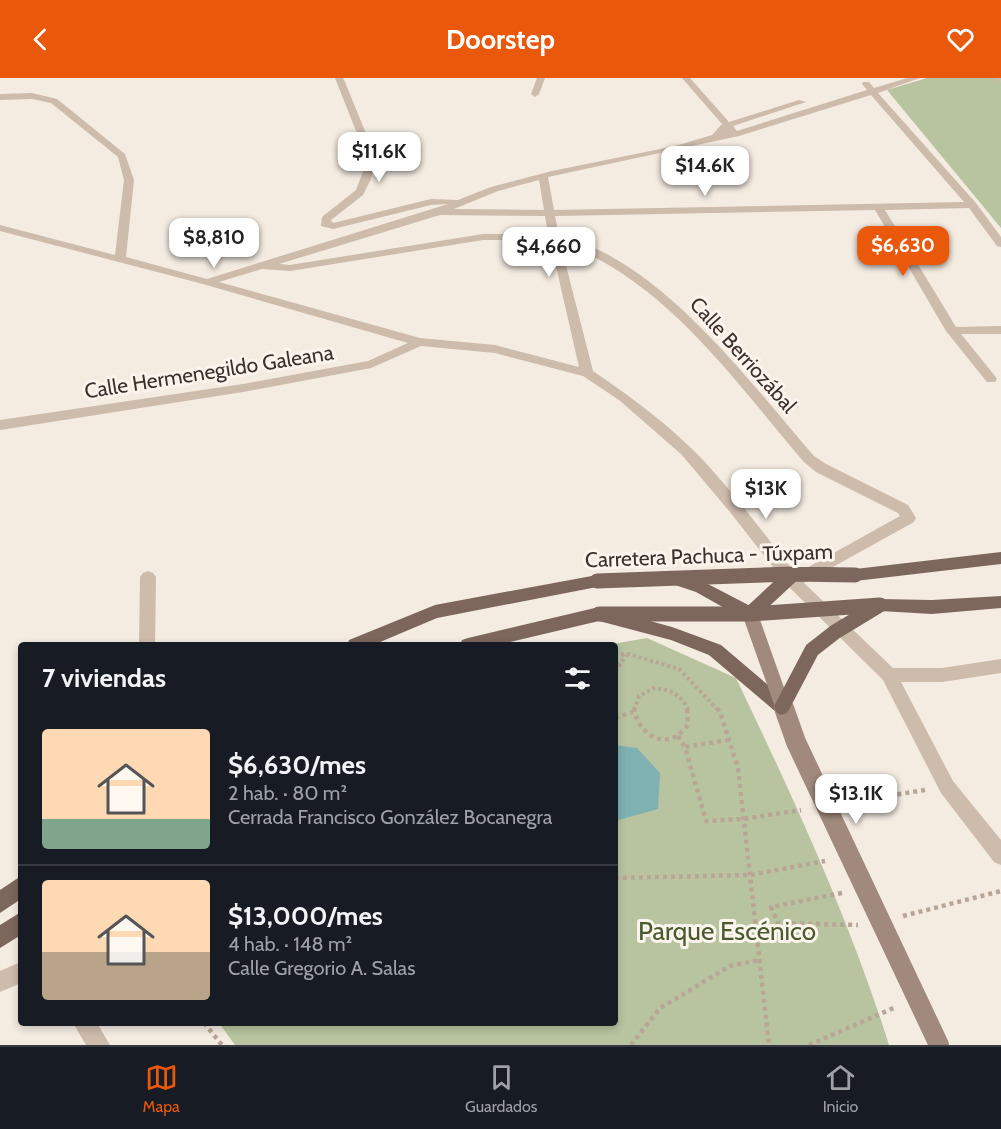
<!DOCTYPE html>
<html lang="es">
<meta charset="utf-8">
<style>
:root{--surface:#171b24;--page:#242831;--text:#f1f3f6;--muted:#9ea1a6;--line:#363941;--accent:#ea580c}
body{margin:0;font-family:Cabin,sans-serif;background:var(--page);color:var(--text);height:100vh;display:flex;flex-direction:column;font-size:22px;white-space:nowrap}
*{box-sizing:border-box;margin:0}
p{font-size:20px;color:var(--muted)}
.icon{flex:none;width:33px;height:33px;fill:none;stroke:currentColor;stroke-width:2;stroke-linecap:round;stroke-linejoin:round}
.map{position:relative;flex:1;overflow:hidden}
.sheet{position:absolute;left:18px;top:564px;width:600px;height:384px;display:flex;flex-direction:column;background:var(--surface);border-radius:6px;box-shadow:0 3px 9px #0003}
.sheet>*{flex:none}
.price{position:absolute;translate:-50% -51px;padding:0 14px;border-radius:12px;background:#fff;color:#222;font-size:20px;line-height:39px;filter:drop-shadow(0 2px 3px #0008)}
.price::after{content:'';position:absolute;left:50%;top:36px;width:18px;height:14px;margin-left:-9px;background:inherit;clip-path:polygon(0 0,100% 0,50% 100%)}
.price.active{background:var(--accent);color:#fff}
ul{padding:0;list-style:none}
li{display:flex;align-items:center;gap:18px;height:150px;padding:0 24px}
li+li{border-top:2px solid var(--line)}
li span{display:grid;place-items:center;flex:none;width:168px;height:120px;border-radius:6px;color:#555}
li>.icon{margin-inline-start:auto}
span .icon{width:72px;height:72px;fill:#fffc;stroke-width:1}
li b{font-size:26px}
h2{display:flex;justify-content:space-between;align-items:center;height:72px;padding:0 24px;font-size:26px}
header{display:flex;justify-content:space-between;align-items:center;height:78px;padding:0 24px;background:var(--accent);color:#fff;font-size:27px;font-weight:800}
.tab-bar{display:flex;justify-content:space-around;align-items:center;height:84px;border-top:2px solid var(--line);background:var(--surface);font-size:16px;color:var(--muted)}
.tab-bar a{display:grid;justify-items:center;gap:3px}
.tab-bar .active{color:var(--accent)}
.map>svg:first-child{display:block}
.green{fill:#b8c4a0}
.water{fill:#7fb0b2}
.lines{fill:none;stroke-linecap:round;stroke-linejoin:round}
.path-far1{stroke:#b9a596;stroke-width:4;stroke-dasharray:3 3;stroke-linecap:butt}
.path{stroke:#b9a596;stroke-width:4.5;stroke-dasharray:4 4;stroke-linecap:butt}
.service{fill:#cdbbac;fill-rule:evenodd}
.minor{fill:#cdbbac;fill-rule:evenodd}
.primary{fill:#7d675c;fill-rule:evenodd}
.secondary-bridge-far1{stroke:#a18a7d;stroke-width:15}
.secondary-bridge{stroke:#a18a7d;stroke-width:20}
.primary-bridge{stroke:#7d675c;stroke-width:15}
.labels{text-anchor:middle;stroke-width:6;stroke-linejoin:round;paint-order:stroke}
.street-label{font-size:21px;fill:#3b302b;stroke:#fbf5ee}
.near-park-label{font-size:26px;fill:#4a5a2e;stroke:#fbf5ee}
</style>
<header><svg class="icon" aria-label="back" viewBox="0 0 24 24"><path d="M15 5l-7 7 7 7"/></svg>Doorstep<svg class="icon" aria-label="heart" viewBox="0 0 24 24"><path d="M12 20l-8-8c-3-5 5-10 8-4 3-6 11-1 8 4z"/></svg></header>
<div class="map">
<svg width="1001" height="967" viewBox="0 0 1001 967">
<rect width="100%" height="100%" fill="#f4ebe1"/>
<path class="green" d="M927,0H997L1001,2V150L887,12Z
M647,560L736,600C793,719 849,840 889,967H235L219,945H615V567H607Z"/>
<path class="water" d="M615,667L637,670L660,695L658,731L615,743Z"/>
<g class="lines">
<path class="path-far1" d="M615,577L628,576L679,591L718,632
M615,593L627,577
M634,632L639,618L654,610C670,611 682,617 688,632"/>
<path class="path" d="M634,630C636,650 658,671 678,657C681,655 685,650 688,647L687,630
M717,630L720,634L738,690L769,967
M615,640L633,634
M678,658L685,669
M729,662L685,669L706,743L743,741L801,732
M850,724L925,712
M615,800L750,797L825,783
M842,815L771,829L778,845L858,847
M903,838L1001,813
M204,945L222,967
M631,967L660,930L730,888L759,882
M809,967L896,929"/>
<path class="service" d="M996,0H1001V4H998Z
M148,493L153,495L156,499L155,567H139L140,499L143,495Z
M21,884V905L0,914V893Z
M73,945H97L110,967H86Z"/>
<path class="minor" d="M335,0H343L345,4L369,63L373,91L371,101L363,117L331,142L333,145L431,121L458,122L491,109L552,93L675,68L712,57L722,46L682,0H690L729,44L799,22L806,24L733,48L737,53L867,12L862,6L863,4H869L874,10L907,0H920L878,15L976,125L1001,159V169L997,168L969,130L885,132L956,249L1001,248V256H961L995,298L997,301L995,304H987L946,253L875,132L555,138L559,157C661,183 747,301 814,378L826,386L908,427L916,440L914,444L804,505L893,590H942L1001,581V595L942,604H901L953,703L1001,762V787L994,784L941,715L883,602L788,508L730,434L681,376L619,322L583,298L495,275L421,268L371,290L243,314L0,352V342L243,306L368,283L408,265L203,206L0,153V147L115,177L124,102L118,79L51,25L32,21L0,22V16L32,15L57,21L125,76L134,102L126,179L207,201L448,126L431,127L333,151L321,148L322,139L356,112L364,91L360,63ZM871,17L964,124L554,132L548,99L739,58ZM539,102L544,132L454,131L498,113ZM440,137L545,138L548,156H483L290,187L279,186ZM483,162H550L579,289L495,267L420,260L219,204L262,191L290,193ZM560,164C574,167 585,174 598,181C683,227 742,312 804,384L816,394L898,435L900,438L796,496C762,454 729,407 690,369C661,341 627,316 593,293Z
M537,0H545L539,16L535,19L531,16Z"/>
<path class="primary" d="M1001,474V486L855,503L850,501L847,497L850,493L855,491Z
M677,496L706,505L756,531L758,536L756,541L750,543L744,541L696,514L672,506L669,502L672,498Z
M597,497L602,499L605,503L602,507L597,509L437,540L373,567H347L349,562L435,527Z
M1001,518V530L932,536L880,533L874,532L872,527L874,522L880,521L932,522Z
M599,529L672,549L721,567L788,624L791,629L788,634L782,637L776,634L709,577L671,562L599,543L497,567H460L462,562L468,560Z
M21,798V821L0,835V812Z
M21,834V857L0,870V847Z"/>
<path class="secondary-bridge-far1" d="M750,536L784,632"/>
<path class="secondary-bridge" d="M784,630L796,664L939,967"/>
<path class="primary-bridge" d="M597,503L793,496L855,497
M599,536H750L880,527
M750,536L793,496
M782,629L812,572L835,554L878,528"/>
</g>
<g class="labels">
<g class="street-label">
<text transform="translate(743 277) rotate(48)" y="7">Calle Berriozábal</text>
<text transform="translate(209 294) rotate(-9)" y="7">Calle Hermenegildo Galeana</text>
<text transform="translate(709 478) rotate(-2)" y="7">Carretera Pachuca - Túxpam</text>
</g>
<g class="near-park-label">
<text x="727" y="862">Parque Escénico</text>
</g>
</g>
</svg>
<b class="price" style="left:379px;top:105px">$11.6K</b>
<b class="price" style="left:705px;top:119px">$14.6K</b>
<b class="price" style="left:214px;top:191px">$8,810</b>
<b class="price active" style="left:903px;top:199px">$6,630</b>
<b class="price" style="left:549px;top:200px">$4,660</b>
<b class="price" style="left:766px;top:442px">$13K</b>
<b class="price" style="left:856px;top:747px">$13.1K</b>
<section class="sheet">
<h2>7 viviendas<svg class="icon" aria-label="filters" viewBox="0 0 24 24"><path d="M4 7h16M4 17h16"/><circle cx="9" cy="7" r="2"/><circle cx="15" cy="17" r="2"/></svg></h2>
<ul>
<li><span style="background:linear-gradient(#ffd9b3 75%,#7fa58c 0)"><svg class="icon" aria-label="home" viewBox="0 0 24 24"><path d="M3 11l9-7 9 7M6 9v11h12V9"/></svg></span><div><b>$6,630/mes</b><p>2 hab. · 80 m²</p><p>Cerrada Francisco González Bocanegra</p></div></li>
<li><span style="background:linear-gradient(#ffd9b3 60%,#b9a48a 0)"><svg class="icon" aria-label="home" viewBox="0 0 24 24"><path d="M3 11l9-7 9 7M6 9v11h12V9"/></svg></span><div><b>$13,000/mes</b><p>4 hab. · 148 m²</p><p>Calle Gregorio A. Salas</p></div></li>
</ul>
</section>
</div>
<nav class="tab-bar">
<a class="active"><svg class="icon" aria-label="map" viewBox="0 0 24 24"><path d="M3 6l6-2 6 2 6-2v14l-6 2-6-2-6 2zM9 4v14M15 6v14"/></svg>Mapa</a>
<a><svg class="icon" aria-label="saved" viewBox="0 0 24 24"><path d="M7 4h10v16l-5-4-5 4z"/></svg>Guardados</a>
<a><svg class="icon" aria-label="home" viewBox="0 0 24 24"><path d="M3 11l9-7 9 7M6 9v11h12V9"/></svg>Inicio</a>
</nav>
